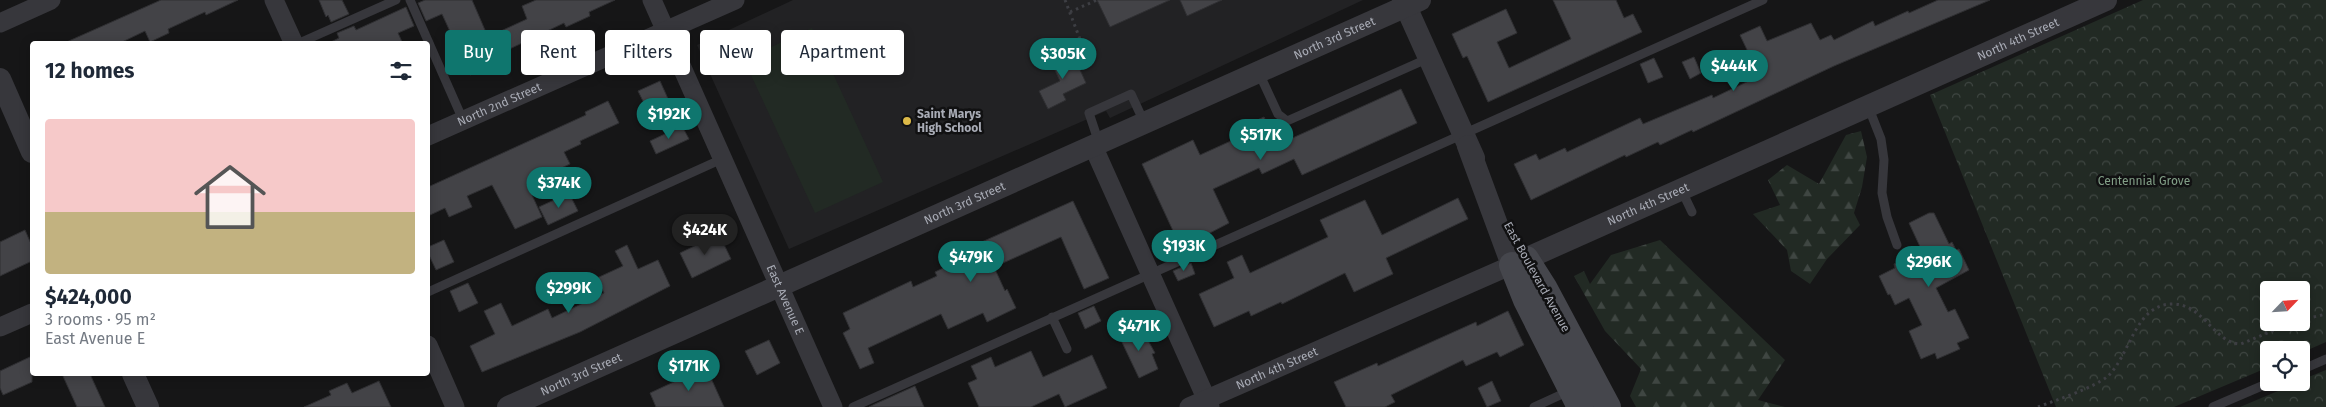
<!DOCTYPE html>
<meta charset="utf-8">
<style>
:root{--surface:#fff;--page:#f2f2f3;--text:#1f2937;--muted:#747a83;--accent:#0f766e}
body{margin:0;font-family:"Fira Sans",sans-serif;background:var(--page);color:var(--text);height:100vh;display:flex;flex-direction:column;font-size:19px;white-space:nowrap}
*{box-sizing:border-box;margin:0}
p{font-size:16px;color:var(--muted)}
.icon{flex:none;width:28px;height:28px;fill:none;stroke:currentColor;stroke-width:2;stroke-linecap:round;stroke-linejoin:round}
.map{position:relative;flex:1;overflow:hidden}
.sheet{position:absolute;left:30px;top:41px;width:400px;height:335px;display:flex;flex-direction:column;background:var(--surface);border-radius:5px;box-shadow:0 2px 12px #0003}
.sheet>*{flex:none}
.hud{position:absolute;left:445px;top:30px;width:475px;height:45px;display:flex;gap:10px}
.needle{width:32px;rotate:65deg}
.buttons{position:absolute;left:2260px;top:281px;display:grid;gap:10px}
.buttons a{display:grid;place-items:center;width:50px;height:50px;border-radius:5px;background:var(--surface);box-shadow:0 2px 12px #0003;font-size:25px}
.price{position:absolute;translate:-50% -42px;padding:0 11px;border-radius:18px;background:var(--accent);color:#fff;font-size:16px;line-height:32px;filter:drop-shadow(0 1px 2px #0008)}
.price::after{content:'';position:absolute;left:50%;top:30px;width:15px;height:11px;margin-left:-8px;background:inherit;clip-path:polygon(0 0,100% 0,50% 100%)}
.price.on{background:#222;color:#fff}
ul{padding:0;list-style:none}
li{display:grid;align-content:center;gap:10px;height:265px;padding:0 15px}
li span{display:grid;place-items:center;height:155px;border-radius:5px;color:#555}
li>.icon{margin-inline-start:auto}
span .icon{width:90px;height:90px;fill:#fffc;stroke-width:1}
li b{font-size:21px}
h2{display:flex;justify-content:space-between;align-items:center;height:60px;padding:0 15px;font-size:21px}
.chip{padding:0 18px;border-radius:5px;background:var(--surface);box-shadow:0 2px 12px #0003;font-size:18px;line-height:45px}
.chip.on{background:var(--accent);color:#fff}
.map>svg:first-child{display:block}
.built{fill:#222224}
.forest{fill:url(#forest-firs)}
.park{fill:url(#park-crowns);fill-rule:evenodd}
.garden{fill:#222a24}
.building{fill:#434347;stroke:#303033}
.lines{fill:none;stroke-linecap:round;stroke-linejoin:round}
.path{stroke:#3d3e43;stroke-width:3;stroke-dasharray:2.5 4;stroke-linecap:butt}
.service{stroke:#37373c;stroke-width:9}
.minor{stroke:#37373c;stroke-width:19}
.tertiary{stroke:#37373c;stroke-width:22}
.secondary{stroke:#45464c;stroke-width:26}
.poi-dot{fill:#ddba48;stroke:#111112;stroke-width:2}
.labels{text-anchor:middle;stroke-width:5;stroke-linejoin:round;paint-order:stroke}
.street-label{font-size:12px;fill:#a9acb6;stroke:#111112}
.poi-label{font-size:12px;font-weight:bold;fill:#a9acb6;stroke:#111112;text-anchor:start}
.park-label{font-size:12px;fill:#829f87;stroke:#111112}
</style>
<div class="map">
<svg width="2326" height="407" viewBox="0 0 2326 407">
<defs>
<pattern id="forest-firs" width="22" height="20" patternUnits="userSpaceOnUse" patternTransform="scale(1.25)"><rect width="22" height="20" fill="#222a24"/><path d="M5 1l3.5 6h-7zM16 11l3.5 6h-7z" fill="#3f4642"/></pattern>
<pattern id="park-crowns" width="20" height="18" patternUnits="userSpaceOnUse" patternTransform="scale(1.25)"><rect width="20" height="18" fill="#222a24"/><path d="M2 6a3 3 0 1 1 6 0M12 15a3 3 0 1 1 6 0" fill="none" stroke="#3f4642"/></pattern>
</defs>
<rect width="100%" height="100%" fill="#161617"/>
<path class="built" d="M793,0H1363L1110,118L1106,111L789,249L697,45Z"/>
<path class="forest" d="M1861,131L1867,157L1862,187L1854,213L1860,225L1827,259L1810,284L1791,271L1787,250L1753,214L1780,205L1768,180L1787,165L1819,184L1846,135Z
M1660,240L1785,360L1758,400L1785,407H1636L1630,396L1641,369L1605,331L1574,276L1584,271L1590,284L1611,255Z"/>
<path class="park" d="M2143,0H2326V342L2301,353V350H2269V367L2174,407H2056L1930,95ZM2269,290H2301V322H2269Z
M2326,370V407H2240L2297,383L2301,382V380Z"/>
<path class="garden" d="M812,28L883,182L815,213L744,60Z"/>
<path class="building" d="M161,0H238L206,15L205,12L168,29L169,33L150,42L145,31L118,44H62Z
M319,0H342L349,14L331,22L328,15L326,17Z
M425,0H472L488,37L527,19L522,6L536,0H615L589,12L590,16L566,27L564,23L497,55L500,62L470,75L442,14L426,21L418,3Z
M1097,0H1170L1110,27Z
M1180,0H1222L1187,16Z
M1553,0H1616L1624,18L1633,14L1642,32L1488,102L1467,56L1463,58L1452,34L1506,9L1517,33L1497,42L1509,68L1571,39Z
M1938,0H1990L1834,66L1693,132L1692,130L1660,145L1658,142L1626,157L1625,155L1531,200L1514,164L1536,154L1539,160L1565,148L1567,152L1640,118L1643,124L1712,95L1713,98L1757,77L1755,72L1757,71L1740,35L1760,26L1767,41L1811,23L1820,40L1831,35L1834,40L1873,21L1875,26L1908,11L1909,13Z
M406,7L414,26L398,33L403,44H327L339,38L337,33L354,26L356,30Z
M1071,50L1086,83L1063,94L1066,100L1048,109L1039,91L1060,81L1050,60Z
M1694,57L1701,73L1690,79L1682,62Z
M1654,58L1663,77L1648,83L1640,64Z
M660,81L669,101L648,111L638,91Z
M1401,89L1417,123L1302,175L1294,159L1262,174L1259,168L1213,189L1229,223L1181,248L1142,164L1193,140L1200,155L1244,135L1241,127L1264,117L1277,145Z
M608,101L619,123L580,141L581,144L564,152L570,164L527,184L542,217L515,229L492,185L467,196L472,207L449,217L445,208L428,216V187L551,131L586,115L585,112Z
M682,126L689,139L656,154L650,141Z
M569,193L578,211L548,225L539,207Z
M1458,198L1468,219L1386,258L1393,274L1354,292L1345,273L1282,304L1281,302L1251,316L1249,311L1214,327L1199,294L1234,278L1227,262L1242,255L1250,273L1328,237L1320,220L1365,200L1382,235Z
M1073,201L1109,278L1084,289L1061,237L994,267L1005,291L1007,289L1016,308L987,322L983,313L948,329L941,314L868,348L874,363L860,369L843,333L850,329L843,313L911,281L913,287L937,276L935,272L958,261L955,254Z
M1929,213H1934L1949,244L1952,242L1956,250L1959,249L1969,270L1936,288L1948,312L1955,309L1969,338L1957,343L1960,349L1937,359L1935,353L1921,359L1909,331L1922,325L1909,298L1895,305L1890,294L1888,295L1879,276L1895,268L1894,264L1922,251L1909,223Z
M25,230L32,246V261L0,276V242Z
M719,234L731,259L692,278L680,253Z
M444,240L454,262L436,270L428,253V247Z
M627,245L638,269L658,260L670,286L580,332L482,372L470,346L495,334L484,311L501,303L512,326L548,309L552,318L604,293L597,278L623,266L615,251Z
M1191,263L1195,274L1178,281L1173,271Z
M468,283L478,303L459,312L450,291Z
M1094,306L1101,321L1085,329L1078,313Z
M1508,311L1524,345L1500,357L1497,352L1466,366L1463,360L1391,395L1395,402L1385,407H1346L1334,382L1377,363L1378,366L1476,322L1477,326Z
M1140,326L1155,353L1152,354L1158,369L1139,378L1119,336Z
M769,340L780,363L757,375L745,351Z
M1031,351L1043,377L1092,355L1107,388L1065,407L1059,394L1031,407H979L968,383L977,379L971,366L991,357L995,367Z
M32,356V382L3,395L0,388V371Z
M706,367L724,407H656L650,393Z
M62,374H90L105,407H77Z
M379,381L391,407H304L331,395L329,391L347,383L352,393Z
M1492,381L1501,401L1487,407L1478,388Z
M915,386L924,407H869L875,404Z"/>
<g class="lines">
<path class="path" d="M1065,0L1083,47
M1070,12L1097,0
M2301,320L2326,314
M2038,407C2056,400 2094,388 2108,376C2131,354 2135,303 2174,304C2204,305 2215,344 2241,344L2294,322"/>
<path class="service" d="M410,0L463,120
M297,44L396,0
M1259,73L1278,114L1287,121L1429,58
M1868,106L1881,139L1884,160L1882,193L1887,217L1897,245
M1099,143L1089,113L1131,94L1144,122
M1681,189L1692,212
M428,292L722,159
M1052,317L1067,349
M2301,370L2326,359
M853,407L1763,0
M1534,407L1569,391
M2213,407L2271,382"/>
<g class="minor">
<path d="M274,0L294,44"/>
<path id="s1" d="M652,0L833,407"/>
<path d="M0,23L51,0"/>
<path id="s2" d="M428,136L735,0"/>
<path d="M1093,146L1210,407"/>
<path d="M0,327L32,313"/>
<path d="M428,345L455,407"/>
<path id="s3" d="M1189,407L1512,265"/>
</g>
<g class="tertiary">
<path d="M1403,0L1474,158"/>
<path d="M0,79L32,152"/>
<path id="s4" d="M1468,146L1512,265L2106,0"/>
<path d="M133,374L148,407"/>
<path id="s5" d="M508,407L1420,0"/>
</g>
<path class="secondary" d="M1526,259L1545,289L1608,407
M1512,265L1526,300L1580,407"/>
</g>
<circle class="poi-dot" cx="907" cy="121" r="5"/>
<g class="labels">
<g class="street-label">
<text dy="4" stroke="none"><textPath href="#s5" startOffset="905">North 3rd Street</textPath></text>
<text dy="4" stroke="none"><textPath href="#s4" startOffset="681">North 4th Street</textPath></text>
<text dy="4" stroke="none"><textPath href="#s2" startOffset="78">North 2nd Street</textPath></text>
<text dy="4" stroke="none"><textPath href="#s5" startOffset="500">North 3rd Street</textPath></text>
<text dy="4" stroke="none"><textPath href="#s4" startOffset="276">North 4th Street</textPath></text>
<text transform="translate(1537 277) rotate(61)" y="4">East Boulevard Avenue</text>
<text dy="4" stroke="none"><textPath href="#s1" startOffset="328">East Avenue E</textPath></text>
<text dy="4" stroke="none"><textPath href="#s3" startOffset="96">North 4th Street</textPath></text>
<text dy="4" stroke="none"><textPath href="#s5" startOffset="80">North 3rd Street</textPath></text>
</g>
<g class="poi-label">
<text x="917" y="118">Saint Marys<tspan x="917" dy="14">High School</tspan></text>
</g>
<g class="park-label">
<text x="2144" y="185">Centennial Grove</text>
</g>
</g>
</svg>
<div class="buttons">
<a><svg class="needle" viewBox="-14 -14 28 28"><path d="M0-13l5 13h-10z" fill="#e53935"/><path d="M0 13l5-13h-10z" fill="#747a83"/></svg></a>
<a><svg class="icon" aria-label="locate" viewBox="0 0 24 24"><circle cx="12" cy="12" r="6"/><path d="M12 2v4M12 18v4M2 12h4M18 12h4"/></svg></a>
</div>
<b class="price" style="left:1063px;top:80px">$305K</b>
<b class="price" style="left:1734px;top:92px">$444K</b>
<b class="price" style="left:669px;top:140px">$192K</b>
<b class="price" style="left:1261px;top:161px">$517K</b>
<b class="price" style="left:559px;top:209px">$374K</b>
<b class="price on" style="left:705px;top:256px">$424K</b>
<b class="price" style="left:1184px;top:272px">$193K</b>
<b class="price" style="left:971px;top:283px">$479K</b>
<b class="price" style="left:1929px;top:288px">$296K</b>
<b class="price" style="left:569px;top:314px">$299K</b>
<b class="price" style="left:1139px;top:352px">$471K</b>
<b class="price" style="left:689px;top:392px">$171K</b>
<div class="hud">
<a class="chip on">Buy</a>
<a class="chip">Rent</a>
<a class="chip">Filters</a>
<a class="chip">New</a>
<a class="chip">Apartment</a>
</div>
<section class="sheet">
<h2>12 homes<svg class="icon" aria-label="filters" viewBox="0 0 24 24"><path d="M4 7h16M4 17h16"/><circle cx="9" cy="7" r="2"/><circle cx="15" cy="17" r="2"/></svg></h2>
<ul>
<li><span style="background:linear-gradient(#f6c9c9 60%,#c2b280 0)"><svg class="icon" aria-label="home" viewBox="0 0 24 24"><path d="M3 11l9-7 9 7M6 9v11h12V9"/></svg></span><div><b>$424,000</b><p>3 rooms · 95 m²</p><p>East Avenue E</p></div></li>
</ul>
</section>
</div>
